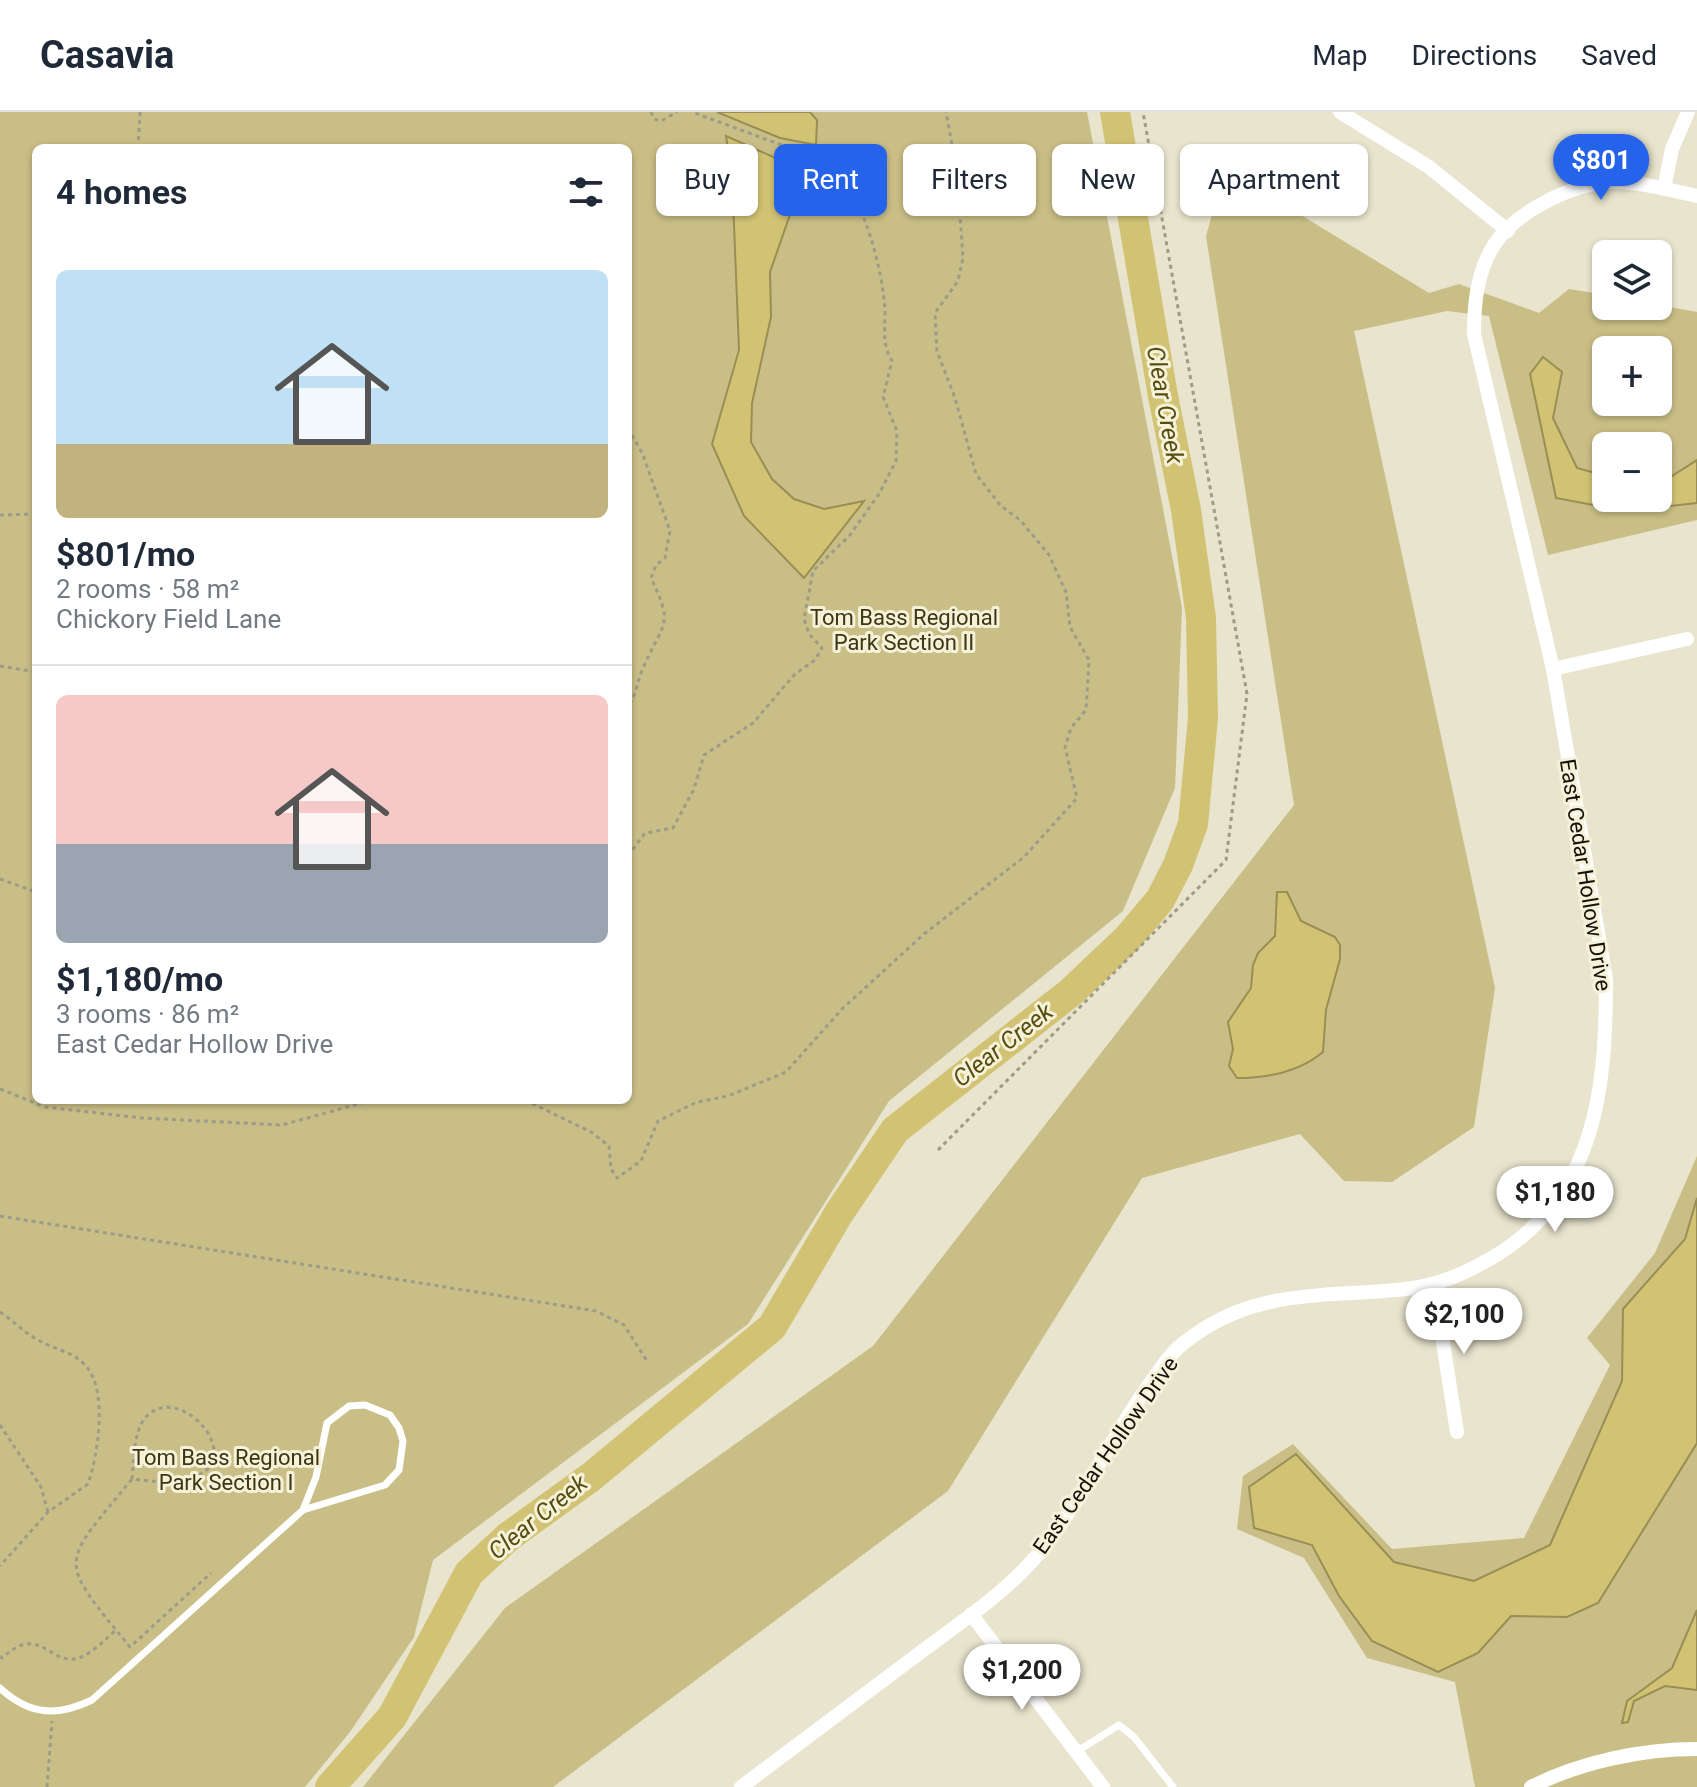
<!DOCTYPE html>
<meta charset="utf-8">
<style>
:root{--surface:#fff;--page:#f6f6f7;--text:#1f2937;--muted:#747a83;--line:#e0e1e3;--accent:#2563eb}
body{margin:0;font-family:Roboto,sans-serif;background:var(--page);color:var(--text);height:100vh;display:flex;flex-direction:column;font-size:30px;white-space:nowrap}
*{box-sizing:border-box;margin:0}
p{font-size:26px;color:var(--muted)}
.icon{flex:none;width:44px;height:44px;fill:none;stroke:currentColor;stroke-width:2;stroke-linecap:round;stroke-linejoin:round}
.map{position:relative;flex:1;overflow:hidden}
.drawer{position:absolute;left:32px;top:32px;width:600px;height:960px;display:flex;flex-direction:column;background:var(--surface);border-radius:12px;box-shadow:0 2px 6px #0004}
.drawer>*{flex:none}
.banner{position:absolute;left:656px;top:32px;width:760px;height:72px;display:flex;gap:16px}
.controls{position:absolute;left:1592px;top:128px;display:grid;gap:16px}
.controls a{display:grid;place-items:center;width:80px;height:80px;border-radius:12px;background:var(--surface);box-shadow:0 2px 6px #0004;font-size:40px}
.price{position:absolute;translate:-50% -68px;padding:0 18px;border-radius:28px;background:#fff;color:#222;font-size:26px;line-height:52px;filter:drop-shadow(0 2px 4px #0008)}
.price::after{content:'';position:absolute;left:50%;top:48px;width:24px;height:18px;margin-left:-12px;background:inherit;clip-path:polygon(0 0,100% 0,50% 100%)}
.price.current{background:var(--accent);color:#fff}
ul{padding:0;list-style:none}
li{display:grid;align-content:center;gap:16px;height:424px;padding:0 24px}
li+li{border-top:2px solid var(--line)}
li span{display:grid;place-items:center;height:248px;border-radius:12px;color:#555}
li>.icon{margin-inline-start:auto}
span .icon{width:144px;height:144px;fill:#fffc;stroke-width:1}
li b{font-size:34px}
h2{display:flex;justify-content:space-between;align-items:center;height:96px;padding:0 24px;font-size:34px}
.pill{padding:0 28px;border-radius:12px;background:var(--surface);box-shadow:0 2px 6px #0004;font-size:28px;line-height:72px}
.pill.current{background:var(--accent);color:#fff}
header{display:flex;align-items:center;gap:48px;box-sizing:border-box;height:112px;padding:0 40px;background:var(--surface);border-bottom:2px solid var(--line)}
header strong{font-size:38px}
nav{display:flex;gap:44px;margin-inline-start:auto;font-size:28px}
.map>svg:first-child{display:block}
.green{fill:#c9be86;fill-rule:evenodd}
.water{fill:#d2c374;stroke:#998e54;stroke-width:2}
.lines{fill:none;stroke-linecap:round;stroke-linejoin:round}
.river{stroke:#d2c374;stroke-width:30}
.path{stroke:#9e9b89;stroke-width:3;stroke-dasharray:4 4;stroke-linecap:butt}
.lane{stroke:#fff;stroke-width:7}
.street{stroke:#fff;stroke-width:14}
.labels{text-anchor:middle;stroke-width:6;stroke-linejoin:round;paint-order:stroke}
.park-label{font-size:22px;fill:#3c3613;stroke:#f6f2da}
.street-label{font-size:22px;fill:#14130b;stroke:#f6f2da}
.water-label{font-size:24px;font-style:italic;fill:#574d0f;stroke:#f6f2da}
</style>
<header>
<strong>Casavia</strong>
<nav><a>Map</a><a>Directions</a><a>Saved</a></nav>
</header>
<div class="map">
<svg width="1697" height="1675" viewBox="0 0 1697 1675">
<rect width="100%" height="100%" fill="#e8e4cd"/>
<path class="green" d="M0,0H1087L1182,496L1175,676L1123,799L889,989L748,1212L433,1448L414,1525L350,1620L305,1675H0ZM36,36H628V988H36Z
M1225,57L1429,181L1459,172L1539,201L1569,177L1606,183V194L1658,193L1697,200V408L1548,443L1489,204L1447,199L1354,219L1495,876L1474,1015L1392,1070L1344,1069L1300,1022L1142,1066L948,1379L553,1675H363L505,1496L873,1234L1294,693L1206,124ZM1606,238H1658V290H1606ZM1606,334H1658V386H1606Z
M1697,1044V1675H1475L1455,1570L1367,1546L1304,1446L1237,1417L1243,1364L1293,1332L1392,1437L1524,1426L1610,1253L1587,1226L1655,1141Z"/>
<path class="water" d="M717,0H810L817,8L816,33L780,26Z
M726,24L789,52L800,74L770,160L771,205L752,291L751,330L772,367L794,387L824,397L864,389L804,466L744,404L712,332L739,238L732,63Z
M1543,245L1562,260L1553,306L1577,356L1606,364V386H1658V373L1697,348V391L1625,399L1556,386L1530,262Z
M1277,780H1287L1301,809L1335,825L1340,833V847L1326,898L1323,940C1299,960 1268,966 1237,966L1229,954L1233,937L1228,910L1251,876L1253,853L1258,841L1275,824Z
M1697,1086V1331L1598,1491L1567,1505L1511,1504L1478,1541L1438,1560L1372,1529L1339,1484L1312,1433L1254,1416L1249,1375L1296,1342L1394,1450L1474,1469L1550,1433L1622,1269L1623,1197L1685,1127Z
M1697,1498V1578L1665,1574L1634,1589L1628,1610L1622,1611L1627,1589L1672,1556Z"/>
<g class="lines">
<path class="river" d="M330,1675L392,1605L469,1461L508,1425L591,1365L772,1215L839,1101L895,1018L1071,880L1127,827L1160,788L1178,753L1193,712L1203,606L1201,506L1186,398L1163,284L1115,0"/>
<path class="path" d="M651,0L654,7L661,9L677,0
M138,36L140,0
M628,316L643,343L670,419L665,446L656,453L651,466C674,514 664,509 644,554C637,568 637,582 628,595
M0,403L36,402
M0,554L36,560
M628,744L645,721L673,716L694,677L704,643L753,611L795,562L815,548L822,536L809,522L804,507L813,459L850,423L879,382L896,349L897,319L883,285L892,249C882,232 885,220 885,201C884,160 861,71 825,49L692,0
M0,767L36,780
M0,977L45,995L142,1006L282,1013L373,988
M525,988L591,1020L609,1034L611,1057L617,1066L641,1049L658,1009L697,990L728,984L786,960L842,897L924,822L1024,745L1077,686L1065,635L1071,616L1086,598L1089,548L1070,515L1066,480L1049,443L1020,408L1001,394L976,362L955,286L937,239L935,201L958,169L963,146L957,60L946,0
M938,1038L1226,748L1247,582L1143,0
M0,1104L596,1199L624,1213L647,1249
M0,1200C14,1209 25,1222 40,1229C54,1237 73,1240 84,1252C109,1276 98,1343 88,1372L48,1400L0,1454
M0,1313L41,1375L48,1400
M132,1367C134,1350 133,1321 145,1306C186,1258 284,1389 132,1367C60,1455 56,1445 130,1535L211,1461
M0,1544L2,1546C41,1510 49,1555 79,1546C93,1541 105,1527 116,1518
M47,1675L52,1609"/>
<path class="lane" d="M0,1576C29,1603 57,1605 92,1588L303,1398L385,1373L399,1358L403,1329L399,1316L390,1303L365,1293L349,1294L327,1311L316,1365L303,1398
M1076,1640L1119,1613L1134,1625L1173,1675"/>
<path class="street" d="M1340,0L1429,55L1508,119
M1664,77L1672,37L1688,0
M1553,557L1687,527
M1434,1173L1457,1320
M971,1502L1103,1675
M741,1675C801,1630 861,1585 921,1540C962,1509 1006,1481 1039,1441C1081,1390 1110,1328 1148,1274C1159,1259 1170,1241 1185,1230C1254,1175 1325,1186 1406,1177C1440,1173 1466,1161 1495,1144C1597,1082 1606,975 1606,867L1553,557L1474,222C1474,191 1477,160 1494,133C1517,98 1577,69 1617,70C1644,71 1671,78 1697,84
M1531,1675C1580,1650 1642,1637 1697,1637"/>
</g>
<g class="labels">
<g class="park-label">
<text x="904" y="513">Tom Bass Regional<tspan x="904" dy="25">Park Section II</tspan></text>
<text x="226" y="1353">Tom Bass Regional<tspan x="226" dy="25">Park Section I</tspan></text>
</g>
<g class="street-label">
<text transform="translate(1586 763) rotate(81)" y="8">East Cedar Hollow Drive</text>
<text transform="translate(1105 1343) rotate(-55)" y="8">East Cedar Hollow Drive</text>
</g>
<g class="water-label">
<text transform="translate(1165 293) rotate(80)" y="8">Clear Creek</text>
<text transform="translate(1003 933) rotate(-38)" y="8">Clear Creek</text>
<text transform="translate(538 1405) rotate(-39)" y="8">Clear Creek</text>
</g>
</g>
</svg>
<div class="controls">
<a><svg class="icon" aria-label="layers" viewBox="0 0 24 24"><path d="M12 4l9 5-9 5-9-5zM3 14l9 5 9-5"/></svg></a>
<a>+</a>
<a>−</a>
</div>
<b class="price current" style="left:1601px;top:90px">$801</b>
<b class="price" style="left:1555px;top:1122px">$1,180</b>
<b class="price" style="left:1464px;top:1244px">$2,100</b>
<b class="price" style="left:1022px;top:1600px">$1,200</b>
<div class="banner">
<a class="pill">Buy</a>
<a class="pill current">Rent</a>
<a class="pill">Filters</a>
<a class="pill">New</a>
<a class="pill">Apartment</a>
</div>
<section class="drawer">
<h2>4 homes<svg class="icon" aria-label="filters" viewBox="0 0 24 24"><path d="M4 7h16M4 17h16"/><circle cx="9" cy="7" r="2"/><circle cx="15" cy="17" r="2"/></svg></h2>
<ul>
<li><span style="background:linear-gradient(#bfe0f5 70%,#c2b280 0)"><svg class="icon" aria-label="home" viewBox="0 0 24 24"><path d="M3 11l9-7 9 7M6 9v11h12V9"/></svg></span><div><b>$801/mo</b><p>2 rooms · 58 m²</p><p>Chickory Field Lane</p></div></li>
<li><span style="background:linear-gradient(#f6c9c9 60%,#9aa5b1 0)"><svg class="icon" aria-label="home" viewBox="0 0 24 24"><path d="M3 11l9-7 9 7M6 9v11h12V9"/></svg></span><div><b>$1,180/mo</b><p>3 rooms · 86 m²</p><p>East Cedar Hollow Drive</p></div></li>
</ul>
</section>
</div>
